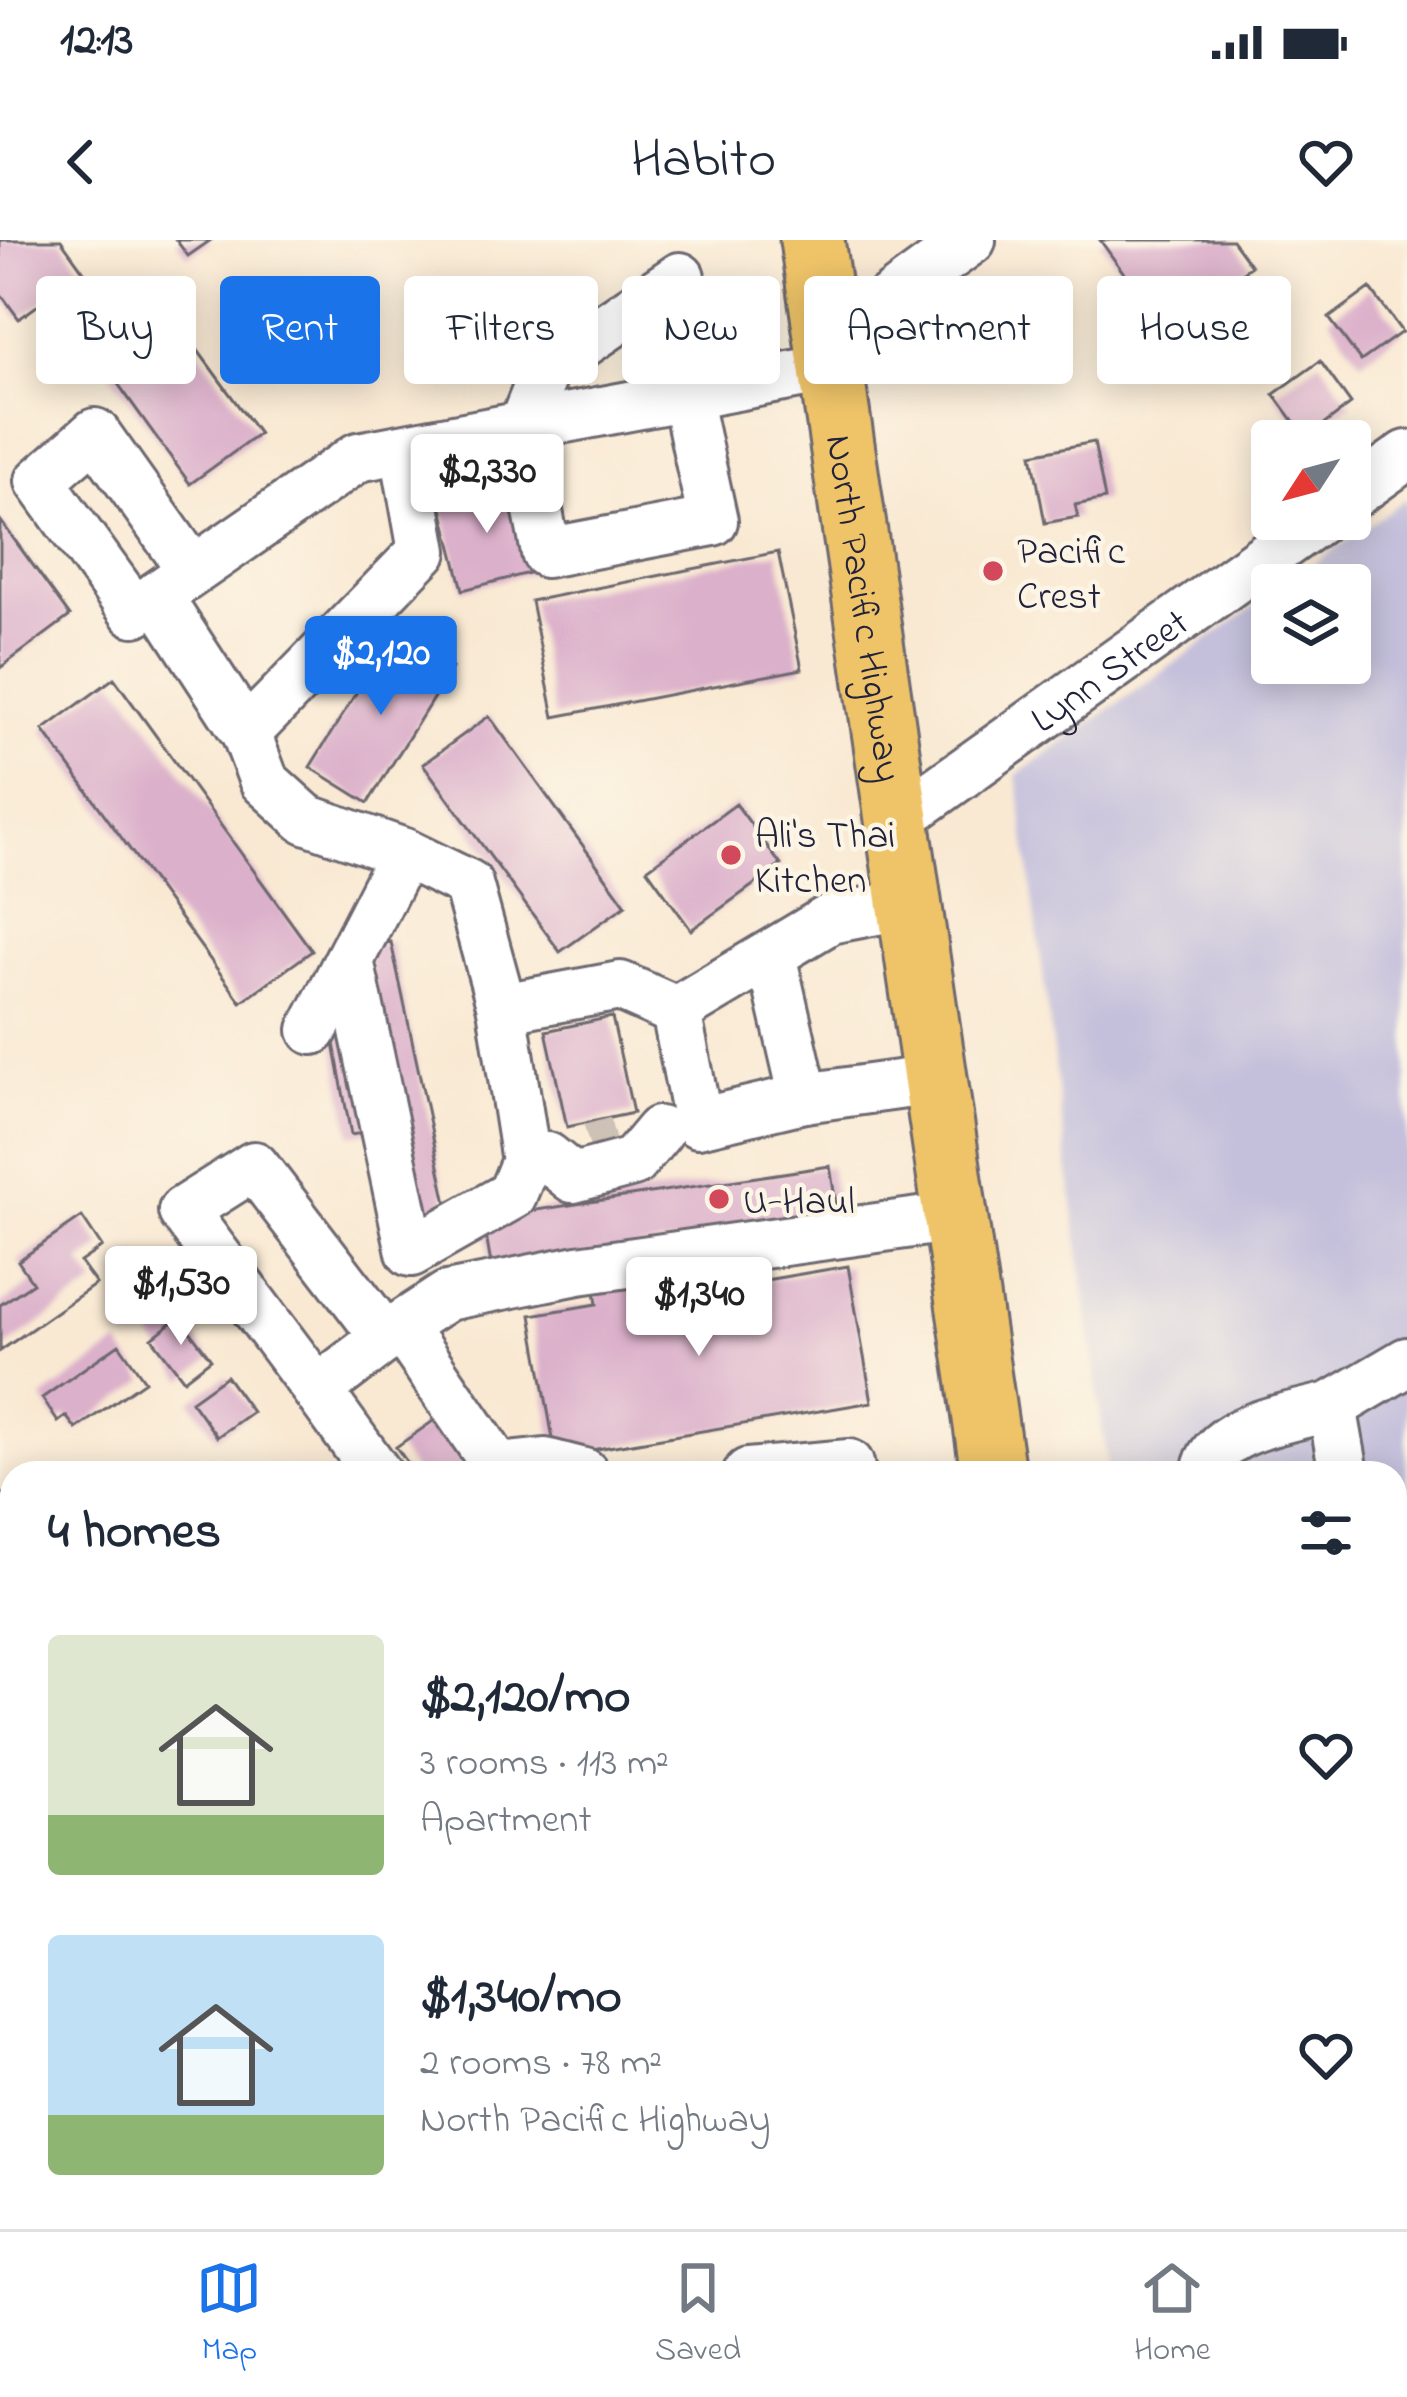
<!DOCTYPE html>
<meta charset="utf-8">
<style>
:root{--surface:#fff;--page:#f2f2f3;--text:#1f2937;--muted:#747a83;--line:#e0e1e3;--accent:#1a73e8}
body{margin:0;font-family:"Indie Flower",sans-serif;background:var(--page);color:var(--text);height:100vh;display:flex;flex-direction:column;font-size:45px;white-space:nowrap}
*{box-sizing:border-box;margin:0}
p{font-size:39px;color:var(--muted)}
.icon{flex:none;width:66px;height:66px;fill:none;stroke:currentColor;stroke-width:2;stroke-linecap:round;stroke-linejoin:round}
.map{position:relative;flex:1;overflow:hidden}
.drawer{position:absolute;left:0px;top:1221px;width:1407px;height:768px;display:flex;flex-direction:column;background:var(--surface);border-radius:36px 36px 0 0;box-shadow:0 6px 30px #0003}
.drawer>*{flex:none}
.hud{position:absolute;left:36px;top:36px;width:1335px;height:108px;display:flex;gap:24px}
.needle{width:78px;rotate:234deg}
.controls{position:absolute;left:1251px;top:180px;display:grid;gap:24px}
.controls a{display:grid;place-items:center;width:120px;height:120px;border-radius:12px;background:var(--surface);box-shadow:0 6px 30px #0003;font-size:60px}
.price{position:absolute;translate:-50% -102px;padding:0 27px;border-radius:12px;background:#fff;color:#222;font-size:39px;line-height:78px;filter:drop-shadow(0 3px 6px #0008)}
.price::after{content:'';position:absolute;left:50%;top:72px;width:36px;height:27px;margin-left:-18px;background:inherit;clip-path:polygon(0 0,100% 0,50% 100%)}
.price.active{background:var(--accent);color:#fff}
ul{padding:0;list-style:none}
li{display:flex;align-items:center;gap:36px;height:300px;padding:0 48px}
li span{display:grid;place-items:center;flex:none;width:336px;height:240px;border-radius:12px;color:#555}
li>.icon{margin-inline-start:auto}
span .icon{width:144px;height:144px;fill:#fffc;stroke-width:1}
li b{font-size:51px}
h2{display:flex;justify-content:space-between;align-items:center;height:144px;padding:0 48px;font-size:51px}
.tag{padding:0 42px;border-radius:12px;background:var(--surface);box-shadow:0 6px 30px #0003;font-size:42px;line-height:108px}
.tag.active{background:var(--accent);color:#fff}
.status{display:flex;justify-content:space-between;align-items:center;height:84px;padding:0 60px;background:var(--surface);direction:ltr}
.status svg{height:33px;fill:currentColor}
header{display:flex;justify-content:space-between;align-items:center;height:156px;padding:0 48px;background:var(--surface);font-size:54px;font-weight:600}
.tab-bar{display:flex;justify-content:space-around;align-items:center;height:168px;border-top:3px solid var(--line);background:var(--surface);font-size:33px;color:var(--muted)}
.tab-bar a{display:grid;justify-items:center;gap:6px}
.tab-bar .active{color:var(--accent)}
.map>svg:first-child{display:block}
.industrial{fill:#c4c0db}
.building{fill:#dbb0cb}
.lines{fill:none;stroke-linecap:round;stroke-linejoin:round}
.minor-tunnel{stroke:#cec1b5;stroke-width:48;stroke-dasharray:48 24;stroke-linecap:butt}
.minor-casing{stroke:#6d6870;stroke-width:54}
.major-casing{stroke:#6d6870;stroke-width:69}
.minor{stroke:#fff;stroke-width:48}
.major{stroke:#efc469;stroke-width:63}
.rail{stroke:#22223b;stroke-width:9;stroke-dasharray:18 9;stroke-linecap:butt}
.poi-dot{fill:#d1495b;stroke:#fcf5e5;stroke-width:4.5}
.labels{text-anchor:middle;stroke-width:9;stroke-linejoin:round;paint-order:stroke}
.poi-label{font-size:39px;fill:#22223b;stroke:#fcf5e5;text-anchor:start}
.street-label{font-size:39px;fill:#22223b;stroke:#fcf5e5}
</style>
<div class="status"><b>12:13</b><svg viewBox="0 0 49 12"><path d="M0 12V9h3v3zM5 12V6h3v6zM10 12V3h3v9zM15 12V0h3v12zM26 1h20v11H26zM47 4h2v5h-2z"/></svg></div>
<header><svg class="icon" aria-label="back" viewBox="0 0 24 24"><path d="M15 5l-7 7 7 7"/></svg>Habito<svg class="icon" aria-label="heart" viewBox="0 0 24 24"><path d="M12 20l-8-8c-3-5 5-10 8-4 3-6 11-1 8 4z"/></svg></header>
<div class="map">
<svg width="1407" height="1989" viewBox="0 0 1407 1989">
<rect width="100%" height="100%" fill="#fcf5e5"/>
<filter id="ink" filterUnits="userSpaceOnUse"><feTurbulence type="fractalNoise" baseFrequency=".00833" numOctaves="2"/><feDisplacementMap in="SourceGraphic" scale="24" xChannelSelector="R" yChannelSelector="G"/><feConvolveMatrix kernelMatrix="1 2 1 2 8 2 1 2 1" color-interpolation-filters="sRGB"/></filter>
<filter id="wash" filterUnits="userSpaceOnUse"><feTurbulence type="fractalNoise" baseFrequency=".004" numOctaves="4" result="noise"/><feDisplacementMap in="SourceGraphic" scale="48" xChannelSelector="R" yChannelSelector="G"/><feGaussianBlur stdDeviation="2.7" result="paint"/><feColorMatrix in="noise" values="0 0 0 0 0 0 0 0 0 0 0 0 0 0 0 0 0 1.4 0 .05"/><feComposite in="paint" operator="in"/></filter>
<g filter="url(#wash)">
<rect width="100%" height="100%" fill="#f9e9d3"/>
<path class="industrial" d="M1407,258V1989H1207L1205,1977H1395V1233H1108L1017,535L1272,354V423H1350V345H1284Z"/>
<g id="blocks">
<path class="building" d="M0,0H61L84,32L19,79L0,53Z
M176,0H211L188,16Z
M1100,0H1232L1251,26L1164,89Z
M574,36L595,65L541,104L520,75Z
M1370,48L1402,92L1361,121L1329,78Z
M161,60L259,194L190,244L93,109Z
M519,77L538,105L506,128L486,100Z
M1320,121L1351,164L1306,198L1274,154Z
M1094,202L1105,259L1075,265L1078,277L1045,283L1032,214Z
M510,243L533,332L463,350L440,261Z
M0,280L70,376L0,428Z
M778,312L802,429L554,477L531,361Z
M394,392L452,428L368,563L310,527Z
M114,438L312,711L241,762L43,490Z
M489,476L626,665L560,712L423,524Z
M736,564L781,625L691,690L647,629Z
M391,702L451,982L426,987L366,707Z
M351,777L373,891L351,895L330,782Z
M612,777L633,873L567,887L546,791Z
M830,926L838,977L492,1030L483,978Z
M82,977L102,1007L80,1022L96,1044L0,1111V1065L33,1043L18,1021Z
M848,1026L872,1162L556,1216L531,1075L597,1064L593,1038L632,1031L637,1062Z
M179,1077L211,1119L184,1140L152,1098Z
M119,1104L145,1141L76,1189L66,1176L58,1182L42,1158Z
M226,1136L252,1172L217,1197L191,1161Z
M436,1179L474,1233H415L396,1207Z
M9,1450L12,1509L0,1517V1457Z
M1407,1742V1989H1357L1355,1977H1395V1744Z
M12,1845V1925L0,1934V1854Z
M179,1977H298L281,1989H162Z
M660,1977H675L684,1989H645Z"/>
</g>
</g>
<g filter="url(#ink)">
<use href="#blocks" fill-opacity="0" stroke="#6d6870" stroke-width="3"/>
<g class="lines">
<path class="minor-tunnel" d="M590,908L616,901"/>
<defs>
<g id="minor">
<path d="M680,37L546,128L522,188L546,313L713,281L686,156"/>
<path d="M828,104L971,0"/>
<path d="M1350,256L1407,215"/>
<path d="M193,331L95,193L40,241L134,372L157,356L358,217L832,128"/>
<path d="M157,356L246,493L423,311L405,211"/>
<path d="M246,493L264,541L306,579L404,613"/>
<path id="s1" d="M896,581L1319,279"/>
<path d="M908,664L830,679L676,771L698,883L804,858L934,840"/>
<path d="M771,715L804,858"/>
<path d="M349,720L411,1012L512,955L526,921L502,768L620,746L676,771"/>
<path d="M313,790L404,613L468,644L502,768"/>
<path d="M547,917L573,938L633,922L659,891"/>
<path d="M317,1150L183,971L254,926L385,1097"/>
<path d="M1332,1166L1407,1122"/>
<path d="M377,1233L317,1150L401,1086"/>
<path d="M584,1233L545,1223L498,1228L401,1086L447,1056L578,1030L955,977"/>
<path d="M748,1233L849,1224L851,1233"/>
<path d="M1206,1233C1213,1186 1293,1178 1332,1166L1344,1233"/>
<path d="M0,1279L12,1295"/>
<path d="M1395,1516L1407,1595"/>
<path d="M502,1977L510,1989"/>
<path d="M1308,1977L1310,1989"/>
<path d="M341,1989L358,1977"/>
<path d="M915,1989L931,1977"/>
</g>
<g id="major">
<path id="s2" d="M812,0L993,1233"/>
<path d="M1104,1977L1106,1989"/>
</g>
</defs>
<use href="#minor" class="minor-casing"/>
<use href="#major" class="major-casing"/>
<use href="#minor" class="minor"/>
<use href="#major" class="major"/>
<path class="rail" d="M1370,1977L1372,1989"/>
</g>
</g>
<g class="poi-dot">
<circle cx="993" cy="331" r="12"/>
<circle cx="731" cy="615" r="12"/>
<circle cx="719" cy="959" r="12"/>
</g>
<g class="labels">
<g class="poi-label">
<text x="1017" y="323">Pacific<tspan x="1017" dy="45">Crest</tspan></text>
<text x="755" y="607">Ali's Thai<tspan x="755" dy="45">Kitchen</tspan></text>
<text x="743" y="973">U-Haul</text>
</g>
<g class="street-label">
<text dy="14" stroke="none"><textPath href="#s2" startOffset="372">North Pacific Highway</textPath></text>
<text dy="14" stroke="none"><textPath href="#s1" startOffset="261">Lynn Street</textPath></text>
</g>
</g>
</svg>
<div class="controls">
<a><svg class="needle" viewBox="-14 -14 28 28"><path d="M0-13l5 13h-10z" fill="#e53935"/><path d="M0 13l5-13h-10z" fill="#747a83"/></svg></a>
<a><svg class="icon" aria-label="layers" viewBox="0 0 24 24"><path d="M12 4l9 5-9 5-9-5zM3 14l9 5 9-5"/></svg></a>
</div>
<b class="price" style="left:487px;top:296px">$2,330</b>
<b class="price active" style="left:381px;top:478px">$2,120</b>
<b class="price" style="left:181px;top:1108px">$1,530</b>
<b class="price" style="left:699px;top:1119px">$1,340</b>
<div class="hud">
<a class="tag">Buy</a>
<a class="tag active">Rent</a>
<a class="tag">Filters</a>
<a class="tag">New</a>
<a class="tag">Apartment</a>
<a class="tag">House</a>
</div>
<section class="drawer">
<h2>4 homes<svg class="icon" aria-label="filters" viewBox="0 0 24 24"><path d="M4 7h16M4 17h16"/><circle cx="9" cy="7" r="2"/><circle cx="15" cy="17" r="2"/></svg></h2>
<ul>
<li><span style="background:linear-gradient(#dfe7d0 75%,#8fb573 0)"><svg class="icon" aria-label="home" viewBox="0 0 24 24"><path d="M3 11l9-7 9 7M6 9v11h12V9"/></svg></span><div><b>$2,120/mo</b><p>3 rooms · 113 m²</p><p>Apartment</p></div><svg class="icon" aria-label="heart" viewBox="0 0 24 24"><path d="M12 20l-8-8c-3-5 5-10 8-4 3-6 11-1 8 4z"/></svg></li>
<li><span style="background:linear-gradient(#bfe0f5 75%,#8fb573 0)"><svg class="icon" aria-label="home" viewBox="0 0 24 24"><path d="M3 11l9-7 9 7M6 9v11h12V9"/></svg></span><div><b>$1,340/mo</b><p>2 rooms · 78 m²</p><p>North Pacific Highway</p></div><svg class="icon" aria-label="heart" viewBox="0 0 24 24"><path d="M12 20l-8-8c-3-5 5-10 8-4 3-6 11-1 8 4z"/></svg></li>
</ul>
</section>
</div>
<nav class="tab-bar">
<a class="active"><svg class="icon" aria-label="map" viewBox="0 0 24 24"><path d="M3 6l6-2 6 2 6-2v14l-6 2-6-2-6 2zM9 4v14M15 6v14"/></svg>Map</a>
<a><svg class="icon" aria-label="saved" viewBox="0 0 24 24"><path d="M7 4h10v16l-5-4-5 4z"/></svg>Saved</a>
<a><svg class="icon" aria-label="home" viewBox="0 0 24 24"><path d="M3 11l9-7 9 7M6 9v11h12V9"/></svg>Home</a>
</nav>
